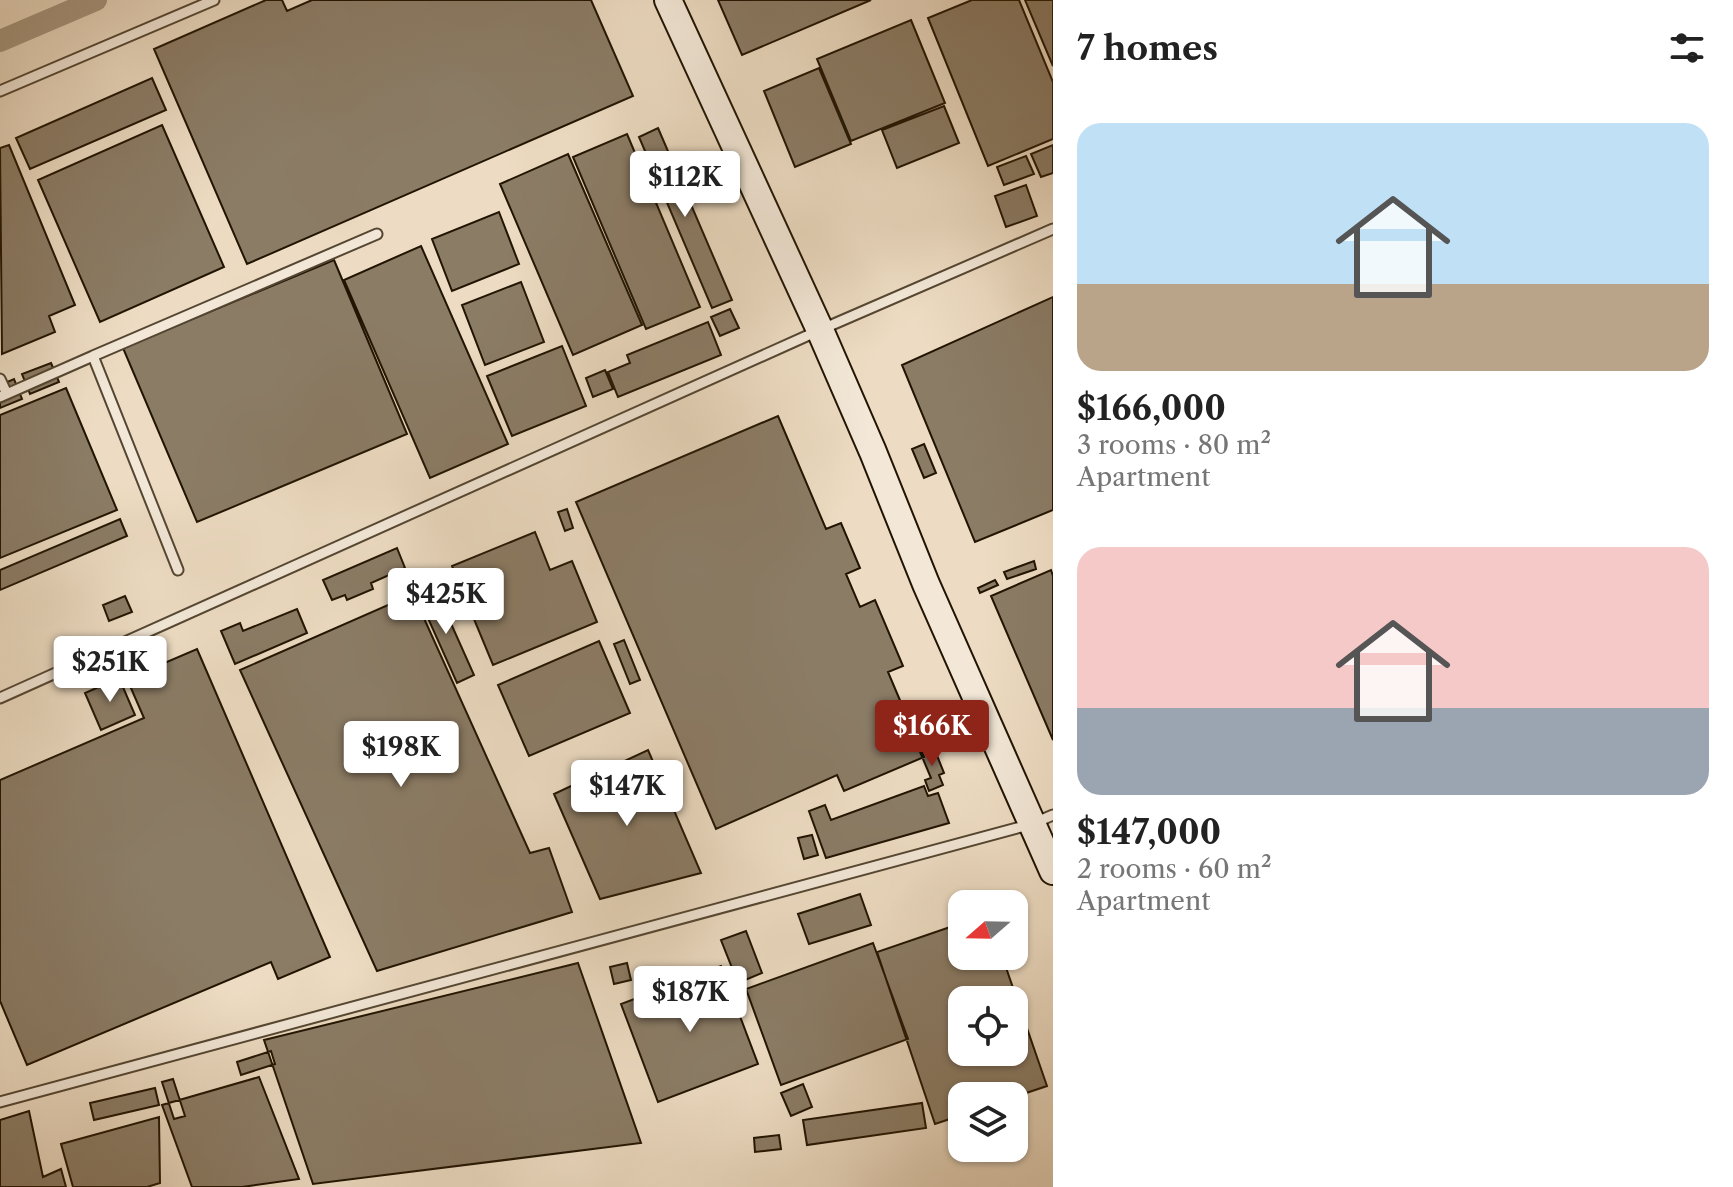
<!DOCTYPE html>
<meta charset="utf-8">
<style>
:root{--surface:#fff;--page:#f6f6f6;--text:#222;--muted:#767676;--accent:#8f2418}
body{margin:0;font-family:"Libre Caslon Text",serif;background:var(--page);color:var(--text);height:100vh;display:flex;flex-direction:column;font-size:30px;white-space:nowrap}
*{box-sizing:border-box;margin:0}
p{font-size:26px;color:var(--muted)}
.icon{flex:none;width:44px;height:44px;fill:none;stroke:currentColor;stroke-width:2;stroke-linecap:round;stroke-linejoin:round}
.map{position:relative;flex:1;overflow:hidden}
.sheet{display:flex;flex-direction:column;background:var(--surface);width:680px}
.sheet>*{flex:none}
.needle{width:52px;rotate:250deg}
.fabs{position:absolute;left:948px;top:890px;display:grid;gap:16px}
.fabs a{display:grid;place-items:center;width:80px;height:80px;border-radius:16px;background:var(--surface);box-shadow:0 2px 6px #0004;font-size:40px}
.price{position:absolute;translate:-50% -68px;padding:0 18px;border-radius:8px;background:#fff;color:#222;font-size:26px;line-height:52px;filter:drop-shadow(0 2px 4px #0008)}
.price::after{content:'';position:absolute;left:50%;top:48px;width:24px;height:18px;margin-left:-12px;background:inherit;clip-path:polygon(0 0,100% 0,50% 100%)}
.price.on{background:var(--accent);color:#fff}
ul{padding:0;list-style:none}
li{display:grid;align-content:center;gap:16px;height:424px;padding:0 24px}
li span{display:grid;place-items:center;height:248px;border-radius:24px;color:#555}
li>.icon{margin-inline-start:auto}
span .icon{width:144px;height:144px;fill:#fffc;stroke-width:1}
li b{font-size:34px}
h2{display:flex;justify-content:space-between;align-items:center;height:96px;padding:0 24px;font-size:34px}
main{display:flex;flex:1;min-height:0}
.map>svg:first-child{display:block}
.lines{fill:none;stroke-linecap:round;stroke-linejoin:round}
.canal{stroke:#a89881;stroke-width:22}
.building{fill:#8b7c66;stroke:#211402;stroke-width:2;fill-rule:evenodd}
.lane-casing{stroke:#544632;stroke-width:13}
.secondary-casing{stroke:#211402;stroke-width:30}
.lane{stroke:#f3e8d8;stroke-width:9}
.secondary{stroke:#f3e8d8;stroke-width:26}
</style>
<main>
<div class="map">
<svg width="1053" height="1187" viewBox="0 0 1053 1187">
<rect width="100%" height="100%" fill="#eddcc3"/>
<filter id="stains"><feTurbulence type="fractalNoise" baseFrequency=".0025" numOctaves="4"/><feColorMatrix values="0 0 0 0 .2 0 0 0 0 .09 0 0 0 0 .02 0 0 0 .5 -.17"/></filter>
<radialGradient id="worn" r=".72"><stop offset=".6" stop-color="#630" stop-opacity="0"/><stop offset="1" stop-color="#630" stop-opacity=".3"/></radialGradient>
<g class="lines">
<path class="canal" d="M0,41L96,0"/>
</g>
<path class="building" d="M266,0H282L287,11L312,0H591L633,96L247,264L154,49Z
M718,0H871L742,55Z
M972,0H1019L1053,82V139L988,166L928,18Z
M1025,0H1053V66Z
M911,20L945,103L851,141L817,59Z
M819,68L851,144L795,167L764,91Z
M152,78L166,110L30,169L16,138Z
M944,106L959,143L897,168L882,130Z
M162,125L224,267L100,322L38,180Z
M658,128L732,300L712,308L639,137Z
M627,134L700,307L646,329L573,157Z
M9,145L75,305L49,316L55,332L2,354L0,148Z
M1053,145V173L1041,177L1031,154Z
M568,154L642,325L573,355L500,184Z
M1026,156L1034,174L1004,185L997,167Z
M1026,185L1037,216L1006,227L995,196Z
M499,212L519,264L452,291L432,239Z
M421,246L508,444L430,478L344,280Z
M334,260L407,434L197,522L123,348Z
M521,282L544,342L485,365L462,305Z
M1053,297V510L975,542L902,365Z
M730,309L739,328L720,336L711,317Z
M708,322L721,355L618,397L608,372L630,363L627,355Z
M562,346L586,406L512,436L487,376Z
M51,363L59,382L30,394L22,374Z
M605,370L613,389L593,397L586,378Z
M14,379L22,399L0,408V385Z
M66,388L117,510L0,558V415Z
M778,416L826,529L841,523L860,568L846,574L860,607L875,600L903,666L888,672L924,757L844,791L837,775L716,829L576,502Z
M924,444L936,473L924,478L912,449Z
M567,509L573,528L565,531L558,512Z
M120,519L127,536L0,590V570Z
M535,532L550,570L572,561L597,622L493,665L452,566Z
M397,548L405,568L371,583L373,589L347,600L345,595L332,600L323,580Z
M1034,561L1036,569L1007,579L1004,572Z
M1051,570L1053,576V740L991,596Z
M995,580L998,585L980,593L978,588Z
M436,590L474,675L457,683L419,598Z
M413,594L530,853L549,848L572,912L377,971L240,670Z
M125,596L132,612L109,621L103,605Z
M297,609L307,633L235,664L221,631L240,623L243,631Z
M624,640L640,680L630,684L614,644Z
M599,641L630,713L529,756L498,685Z
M197,649L330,957L278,979L271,962L27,1065L0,1001V780L144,718L127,679Z
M119,678L135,715L101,730L85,693Z
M926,744L931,755L936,753L944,773L939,775L943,785L929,791L925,780L931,778L918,747Z
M648,750L701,873L600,899L554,794Z
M924,786L928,796L938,793L949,823L826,858L809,811L825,805L831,820Z
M812,835L818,855L804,859L798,838Z
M860,894L871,925L809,944L798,914Z
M962,923V956H1002L1047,1086L1014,1097L962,1096V1115L935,1124L877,952ZM962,1000H1014V1052H962Z
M746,931L762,973L738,983L721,940Z
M873,943L908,1039L781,1085L746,989Z
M578,963L641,1143L313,1184L264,1040Z
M627,963L631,980L614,984L610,967Z
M721,966L758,1064L658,1102L621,1004Z
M271,1051L275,1064L241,1075L237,1062Z
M259,1077L299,1179L242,1187H192L162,1105Z
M173,1079L185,1116L174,1119L162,1082Z
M803,1084L812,1107L791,1116L781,1093Z
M155,1088L159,1105L94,1120L90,1103Z
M922,1103L926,1128L807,1145L803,1120Z
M29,1111L43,1177L61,1169L66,1187H0V1120Z
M159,1117L160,1183L147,1187H73L61,1144Z
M779,1135L781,1149L755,1152L754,1138Z"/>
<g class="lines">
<defs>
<path id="lane" d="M0,91L214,0
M93,356L377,234
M0,379L7,394
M0,397L93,356L178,570
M0,698L820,330L1053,229
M0,1102L1032,824L1053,815"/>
<path id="secondary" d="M668,0L820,330L873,452L926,584L1053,871"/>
</defs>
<use href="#lane" class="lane-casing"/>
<use href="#secondary" class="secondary-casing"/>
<use href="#lane" class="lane"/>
<use href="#secondary" class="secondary"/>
</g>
<rect width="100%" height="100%" filter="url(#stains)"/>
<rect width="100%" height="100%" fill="url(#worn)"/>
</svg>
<div class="fabs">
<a><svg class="needle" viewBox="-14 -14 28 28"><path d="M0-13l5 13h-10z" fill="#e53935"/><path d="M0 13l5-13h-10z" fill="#767676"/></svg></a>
<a><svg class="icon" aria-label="locate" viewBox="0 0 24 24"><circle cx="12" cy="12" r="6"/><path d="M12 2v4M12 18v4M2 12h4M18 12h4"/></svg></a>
<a><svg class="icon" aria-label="layers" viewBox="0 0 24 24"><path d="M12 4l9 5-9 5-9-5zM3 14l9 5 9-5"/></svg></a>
</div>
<b class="price" style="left:685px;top:219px">$112K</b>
<b class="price" style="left:446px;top:636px">$425K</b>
<b class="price" style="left:110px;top:704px">$251K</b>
<b class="price on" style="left:932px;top:768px">$166K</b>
<b class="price" style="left:401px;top:789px">$198K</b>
<b class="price" style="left:627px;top:828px">$147K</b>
<b class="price" style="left:690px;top:1034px">$187K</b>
</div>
<section class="sheet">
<h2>7 homes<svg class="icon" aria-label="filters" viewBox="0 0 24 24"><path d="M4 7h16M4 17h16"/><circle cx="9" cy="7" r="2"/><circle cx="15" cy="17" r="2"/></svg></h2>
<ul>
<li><span style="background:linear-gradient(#bfe0f5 65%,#b9a48a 0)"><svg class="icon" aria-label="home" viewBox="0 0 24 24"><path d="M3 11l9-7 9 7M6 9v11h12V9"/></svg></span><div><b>$166,000</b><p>3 rooms · 80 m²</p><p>Apartment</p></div></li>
<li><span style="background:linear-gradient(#f6c9c9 65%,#9aa5b1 0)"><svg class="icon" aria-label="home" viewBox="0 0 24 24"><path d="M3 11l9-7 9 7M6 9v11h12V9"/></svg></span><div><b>$147,000</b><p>2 rooms · 60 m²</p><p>Apartment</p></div></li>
</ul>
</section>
</main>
